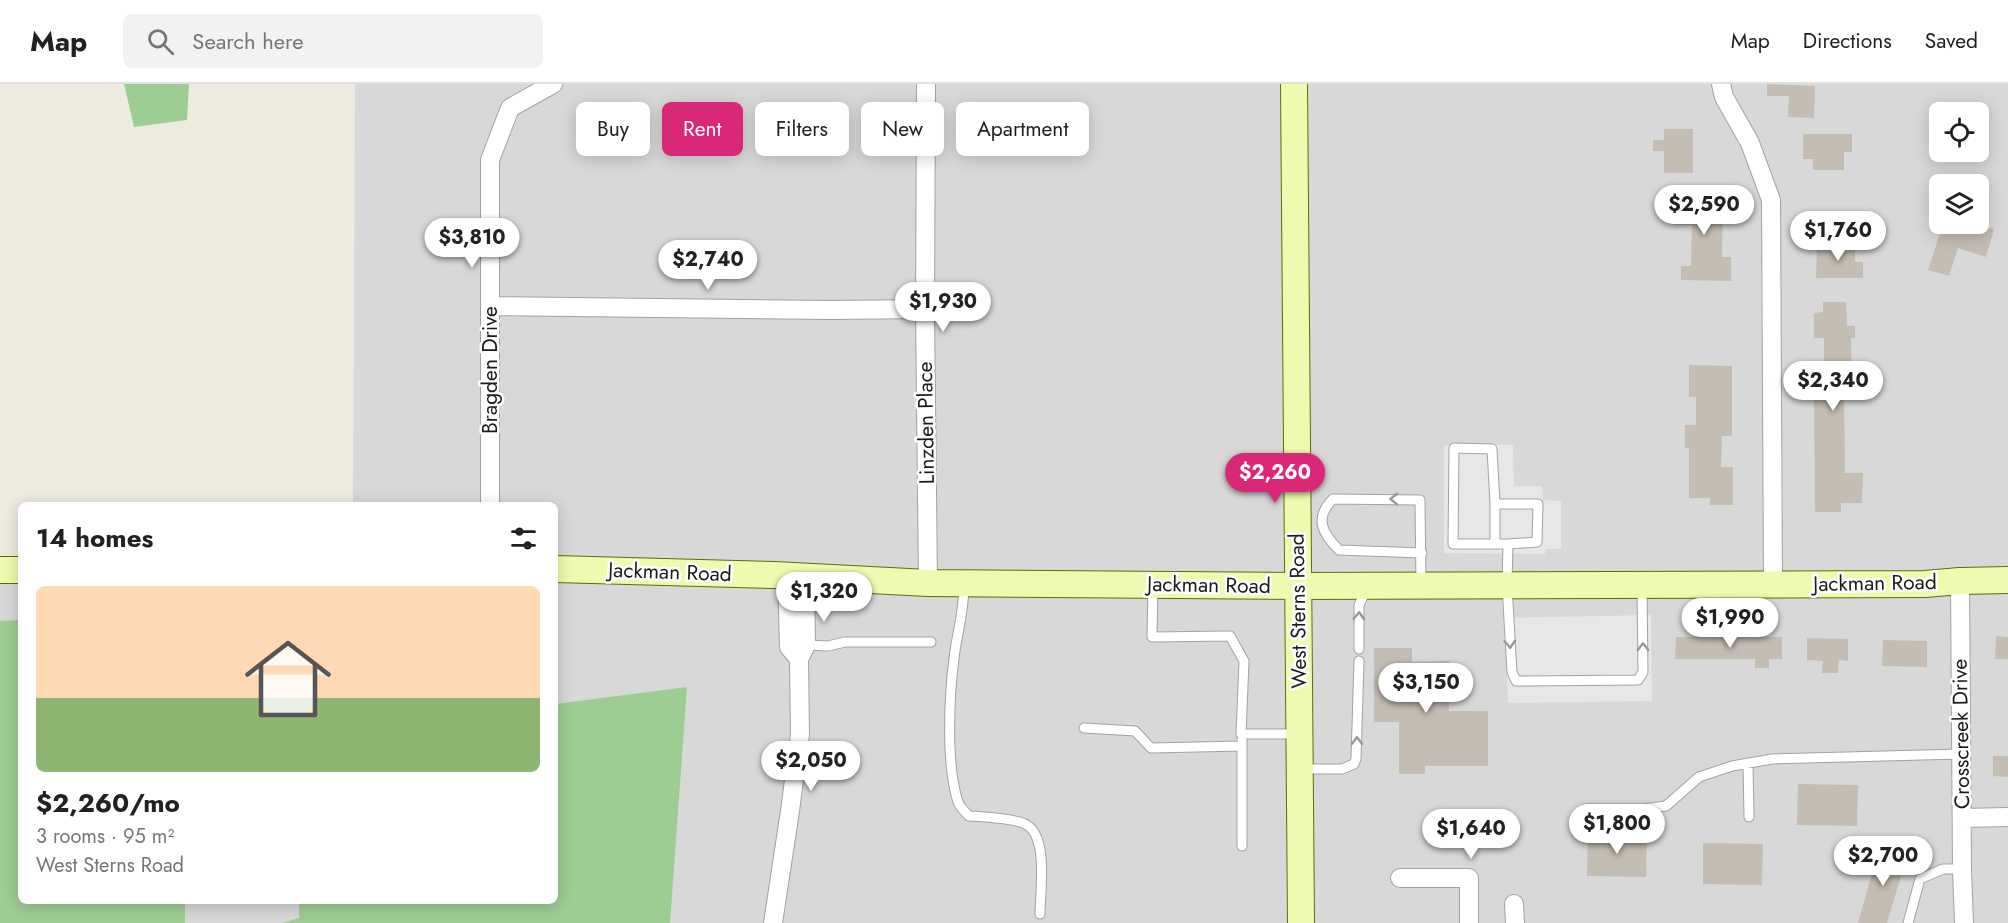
<!DOCTYPE html>
<meta charset="utf-8">
<style>
:root{--surface:#fff;--page:#f2f2f2;--text:#202124;--muted:#757577;--line:#e0e0e0;--accent:#db2777}
body{margin:0;font-family:Jost,sans-serif;background:var(--page);color:var(--text);height:100vh;display:flex;flex-direction:column;font-size:22px;white-space:nowrap}
*{box-sizing:border-box;margin:0}
p{font-size:20px;color:var(--muted)}
.icon{flex:none;width:33px;height:33px;fill:none;stroke:currentColor;stroke-width:2;stroke-linecap:round;stroke-linejoin:round}
.map{position:relative;flex:1;overflow:hidden}
.drawer{position:absolute;left:18px;top:418px;width:540px;height:402px;display:flex;flex-direction:column;background:var(--surface);border-radius:9px;box-shadow:0 3px 15px #0003}
.drawer>*{flex:none}
.banner{position:absolute;left:576px;top:18px;width:570px;height:54px;display:flex;gap:12px}
.tools{position:absolute;left:1929px;top:18px;display:grid;gap:12px}
.tools a{display:grid;place-items:center;width:60px;height:60px;border-radius:9px;background:var(--surface);box-shadow:0 3px 15px #0003;font-size:30px}
.price{position:absolute;translate:-50% -51px;padding:0 14px;border-radius:21px;background:#fff;color:#222;font-size:20px;line-height:39px;filter:drop-shadow(0 2px 3px #0008)}
.price::after{content:'';position:absolute;left:50%;top:36px;width:18px;height:14px;margin-left:-9px;background:inherit;clip-path:polygon(0 0,100% 0,50% 100%)}
.price.selected{background:var(--accent);color:#fff}
ul{padding:0;list-style:none}
li{display:grid;align-content:center;gap:12px;height:318px;padding:0 18px}
li span{display:grid;place-items:center;height:186px;border-radius:9px;color:#555}
li>.icon{margin-inline-start:auto}
span .icon{width:108px;height:108px;fill:#fffc;stroke-width:1}
li b{font-size:26px}
h2{display:flex;justify-content:space-between;align-items:center;height:72px;padding:0 18px;font-size:26px}
.chip{padding:0 21px;border-radius:9px;background:var(--surface);box-shadow:0 3px 15px #0003;font-size:21px;line-height:54px}
.chip.selected{background:var(--accent);color:#fff}
header{display:flex;align-items:center;gap:36px;box-sizing:border-box;height:84px;padding:0 30px;background:var(--surface);border-bottom:2px solid var(--line)}
header strong{font-size:28px}
nav{display:flex;gap:33px;margin-inline-start:auto;font-size:21px}
.search{width:420px;height:54px;background:var(--page);display:flex;align-items:center;gap:15px;box-sizing:border-box;padding:0 21px;border-radius:9px;color:var(--muted);font-size:22px}
.map>svg:first-child{display:block}
.residential{fill:#d9d8d8;fill-rule:evenodd}
.forest{fill:#9dcd93}
.parking{fill:#e7e7e7}
.building{fill:#c4bdb3}
.lines{fill:none;stroke-linecap:round;stroke-linejoin:round}
.lane-casing{stroke:#a2a2a2;stroke-width:11}
.street-casing{stroke:#a2a2a2;stroke-width:20}
.secondary-casing{stroke:#587102;stroke-width:28}
.lane{stroke:#fff;stroke-width:9}
.street{stroke:#fff;stroke-width:18}
.secondary{stroke:#eefab0;stroke-width:26}
.oneway{stroke:#989898}
.labels{text-anchor:middle;stroke-width:5;stroke-linejoin:round;paint-order:stroke}
.street-label{font-size:21px;fill:#1b1b1b;stroke:#fff}
</style>
<header>
<strong>Map</strong>
<div class="search"><svg class="icon" aria-label="search" viewBox="0 0 24 24"><circle cx="10" cy="10" r="6"/><path d="M15 15l6 6"/></svg>Search here</div>
<nav><a>Map</a><a>Directions</a><a>Saved</a></nav>
</header>
<div class="map">
<svg width="2008" height="839" viewBox="0 0 2008 839">
<rect width="100%" height="100%" fill="#edeae0"/>
<path class="residential" d="M355,0H2008V839H0V495H21V818H555V422L353,421ZM1940,28H1978V68H1940ZM1940,100H1978V140H1940Z"/>
<path class="forest" d="M124,0H189L187,36L134,43Z
M21,536V818H185V839H0V537Z
M687,603L670,839H281L299,834V818H555V620Z"/>
<path class="parking" d="M1444,361H1513L1514,402H1542L1543,416L1561,417V465H1546L1545,470L1444,469Z
M1651,531L1652,617L1508,619L1505,534Z"/>
<path class="building" d="M1767,0L1815,2L1814,34L1788,33L1789,12H1767Z
M1664,45H1693V89H1664V67H1653V56H1664Z
M1803,50H1852V68H1844V86H1813V75H1803Z
M1683,106L1723,107L1722,173H1731V197L1681,196V182H1691L1692,141H1674V124H1683Z
M1943,140H1975L1994,145L1986,173L1958,164L1949,192L1928,186Z
M1817,160H1855V178H1863V194H1816Z
M1823,218H1846L1847,242H1855V254H1851L1852,308H1844L1845,389H1863L1862,419H1841V428H1815L1814,292H1824V254H1814V229L1823,228Z
M1689,281L1732,282V352H1722L1721,383H1733V421H1710V414H1689V364H1685V341H1696V313H1689Z
M1996,552L2008,553V575H1995Z
M1676,553H1782V575H1769V584H1755V575H1675Z
M1807,554L1848,555V577L1839,576L1838,589H1822L1823,577L1807,576Z
M1883,556L1927,557V583L1882,582Z
M1374,564H1412V578L1449,577V627H1488V682H1425V690H1399V638H1374Z
M1993,672H2008V693L1993,692Z
M1798,700L1858,701L1857,742L1797,741Z
M1588,748L1647,750L1646,793L1587,792Z
M1703,759L1763,760L1762,801L1703,800Z
M1879,764L1907,772L1887,839H1858Z"/>
<g class="lines">
<defs>
<path id="lane" d="M1495,460V420
M1508,460H1453L1454,364L1492,365L1495,420H1538L1537,458L1508,460L1507,501L1512,588L1516,597L1638,596L1643,588L1642,502
M964,501C964,528 957,549 954,574C949,613 946,681 958,718C960,723 965,728 969,732C984,733 1012,734 1025,740C1049,751 1040,808 1040,830
M1421,501L1420,416L1333,415C1314,434 1322,449 1339,466L1422,469
M1153,503L1152,553L1230,552L1244,577L1241,650H1297
M806,561L828,562L845,558H931
M1359,565V521L1366,506
M1084,644L1135,647L1151,664L1242,662
M1748,679L1749,733
M1302,685H1342L1354,680L1356,675L1359,577
M1586,725H1643L1666,722L1699,693L1732,682L1772,675L1961,670
M1242,762V656
M1908,839L1920,795L1943,785H1962"/>
<path id="street" d="M926,0L925,225L928,499
M1721,0L1724,13L1750,59L1771,116L1773,501
M490,222L830,226L925,225
M490,422V76L510,24L553,0
M787,492L789,563L799,575
M1960,497L1962,785L1964,839
M1962,734L2008,733
M1400,794H1469V839
M1514,820L1515,839
M773,839L790,727L800,650L799,575L806,561L805,492"/>
<path id="secondary" d="M1294,0L1301,839
M555,485L774,491L928,499L1298,502L1925,500L1960,497L2008,496
M0,486H21"/>
</defs>
<use href="#lane" class="lane-casing"/>
<use href="#street" class="street-casing"/>
<use href="#secondary" class="secondary-casing"/>
<use href="#lane" class="lane"/>
<use href="#street" class="street"/>
<use href="#secondary" class="secondary"/>
</g>
<defs><path id="oneway-chevron" d="M-2-3.5L2.5 0L-2 3.5" fill="none" stroke-width="1.6" stroke-linecap="round" stroke-linejoin="round" transform="scale(1.5)"/></defs>
<g class="oneway">
<use href="#oneway-chevron" transform="translate(1394 415) rotate(-179)"/>
<use href="#oneway-chevron" transform="translate(1359 532) rotate(-87)"/>
<use href="#oneway-chevron" transform="translate(1510 560) rotate(87)"/>
<use href="#oneway-chevron" transform="translate(1643 563) rotate(-91)"/>
<use href="#oneway-chevron" transform="translate(1357 657) rotate(-89)"/>
</g>
<g class="labels">
<g class="street-label">
<text transform="translate(490 286) rotate(-90)" y="7">Bragden Drive</text>
<text transform="translate(926 339) rotate(-91)" y="7">Linzden Place</text>
<text transform="translate(670 488) rotate(2)" y="7">Jackman Road</text>
<text transform="translate(1875 499) rotate(-1)" y="7">Jackman Road</text>
<text transform="translate(1209 501) rotate(1)" y="7">Jackman Road</text>
<text transform="translate(1298 527) rotate(-91)" y="7">West Sterns Road</text>
<text transform="translate(1961 650) rotate(-91)" y="7">Crosscreek Drive</text>
</g>
</g>
</svg>
<div class="tools">
<a><svg class="icon" aria-label="locate" viewBox="0 0 24 24"><circle cx="12" cy="12" r="6"/><path d="M12 2v4M12 18v4M2 12h4M18 12h4"/></svg></a>
<a><svg class="icon" aria-label="layers" viewBox="0 0 24 24"><path d="M12 4l9 5-9 5-9-5zM3 14l9 5 9-5"/></svg></a>
</div>
<b class="price" style="left:1704px;top:152px">$2,590</b>
<b class="price" style="left:1838px;top:178px">$1,760</b>
<b class="price" style="left:472px;top:185px">$3,810</b>
<b class="price" style="left:708px;top:207px">$2,740</b>
<b class="price" style="left:943px;top:249px">$1,930</b>
<b class="price" style="left:1833px;top:328px">$2,340</b>
<b class="price selected" style="left:1275px;top:420px">$2,260</b>
<b class="price" style="left:824px;top:539px">$1,320</b>
<b class="price" style="left:1730px;top:565px">$1,990</b>
<b class="price" style="left:1426px;top:630px">$3,150</b>
<b class="price" style="left:811px;top:708px">$2,050</b>
<b class="price" style="left:1617px;top:771px">$1,800</b>
<b class="price" style="left:1471px;top:776px">$1,640</b>
<b class="price" style="left:1883px;top:803px">$2,700</b>
<div class="banner">
<a class="chip">Buy</a>
<a class="chip selected">Rent</a>
<a class="chip">Filters</a>
<a class="chip">New</a>
<a class="chip">Apartment</a>
</div>
<section class="drawer">
<h2>14 homes<svg class="icon" aria-label="filters" viewBox="0 0 24 24"><path d="M4 7h16M4 17h16"/><circle cx="9" cy="7" r="2"/><circle cx="15" cy="17" r="2"/></svg></h2>
<ul>
<li><span style="background:linear-gradient(#ffd9b3 60%,#8fb573 0)"><svg class="icon" aria-label="home" viewBox="0 0 24 24"><path d="M3 11l9-7 9 7M6 9v11h12V9"/></svg></span><div><b>$2,260/mo</b><p>3 rooms · 95 m²</p><p>West Sterns Road</p></div></li>
</ul>
</section>
</div>
